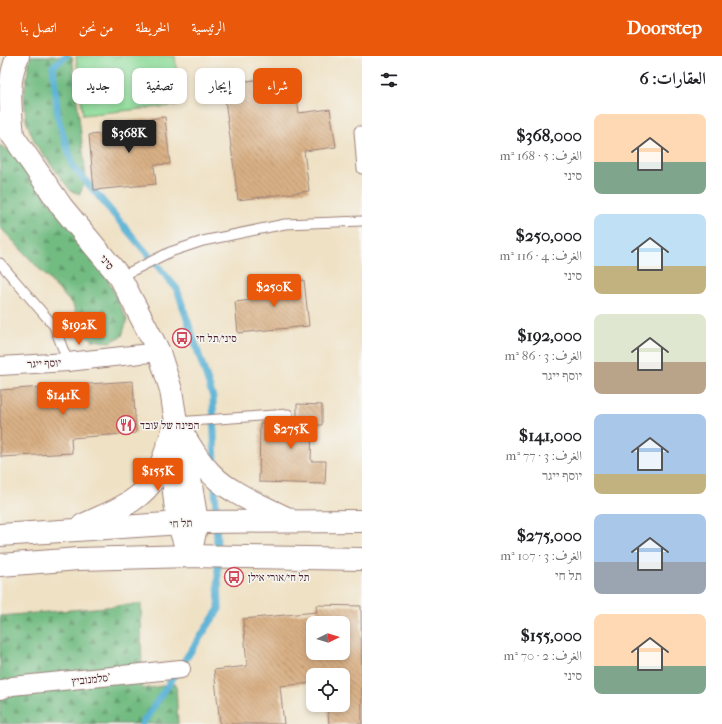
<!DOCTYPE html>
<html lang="ar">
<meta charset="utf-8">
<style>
:root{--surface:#fff;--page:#f6f6f6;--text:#202124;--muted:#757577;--accent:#ea580c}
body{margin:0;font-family:"IM FELL French Canon",Amiri,"Frank Ruhl Libre",serif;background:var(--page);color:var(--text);direction:rtl;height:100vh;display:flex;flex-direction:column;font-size:15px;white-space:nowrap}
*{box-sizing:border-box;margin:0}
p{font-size:13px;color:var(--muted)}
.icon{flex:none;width:22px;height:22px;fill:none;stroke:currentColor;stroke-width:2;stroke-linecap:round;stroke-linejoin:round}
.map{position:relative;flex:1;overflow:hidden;direction:ltr}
.panel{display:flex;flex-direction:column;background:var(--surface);width:360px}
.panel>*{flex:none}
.hud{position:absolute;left:12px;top:12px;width:290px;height:36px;direction:rtl;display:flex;gap:8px}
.needle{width:26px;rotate:85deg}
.controls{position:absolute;left:306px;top:560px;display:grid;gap:8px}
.controls a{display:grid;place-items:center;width:44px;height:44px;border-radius:8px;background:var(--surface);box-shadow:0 2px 6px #0003;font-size:20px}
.price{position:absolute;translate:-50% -34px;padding:0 9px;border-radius:4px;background:var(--accent);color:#fff;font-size:13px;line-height:26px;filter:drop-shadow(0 1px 2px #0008)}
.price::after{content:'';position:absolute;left:50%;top:24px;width:12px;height:9px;margin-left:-6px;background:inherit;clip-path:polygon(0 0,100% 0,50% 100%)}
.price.active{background:#222;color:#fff}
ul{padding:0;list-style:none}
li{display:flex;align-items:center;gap:12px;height:100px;padding:0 16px}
li span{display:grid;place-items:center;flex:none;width:112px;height:80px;border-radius:8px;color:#555}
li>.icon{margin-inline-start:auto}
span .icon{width:48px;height:48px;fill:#fffc;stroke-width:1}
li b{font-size:17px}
h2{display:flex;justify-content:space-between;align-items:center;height:48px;padding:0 16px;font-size:17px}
.pill{padding:0 14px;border-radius:8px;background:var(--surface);box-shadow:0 2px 6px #0003;font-size:14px;line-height:36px}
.pill.active{background:var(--accent);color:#fff}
header{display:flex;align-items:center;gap:24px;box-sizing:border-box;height:56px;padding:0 20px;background:var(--accent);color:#fff}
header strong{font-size:19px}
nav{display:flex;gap:22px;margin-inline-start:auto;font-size:14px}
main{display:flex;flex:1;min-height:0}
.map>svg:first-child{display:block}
.forest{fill:url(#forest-firs);stroke:#5e6e56}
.pitch{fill:#8edc9a;stroke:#6c7e62}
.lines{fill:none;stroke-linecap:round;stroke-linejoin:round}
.stream{stroke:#57b0d4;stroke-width:7}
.building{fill:url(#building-back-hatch);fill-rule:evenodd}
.service-casing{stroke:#9c8078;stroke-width:11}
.minor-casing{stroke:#9c8078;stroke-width:20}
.tertiary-casing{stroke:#9c8078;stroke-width:24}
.trunk-casing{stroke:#9c8078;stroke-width:24}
.service{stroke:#fff;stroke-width:9}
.minor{stroke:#fff;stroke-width:18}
.tertiary{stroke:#fff;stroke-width:22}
.trunk{stroke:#fff;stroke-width:22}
.labels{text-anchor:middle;stroke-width:3;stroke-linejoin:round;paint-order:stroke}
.street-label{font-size:11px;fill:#4a1f2b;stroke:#f6f6f2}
.poi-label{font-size:11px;fill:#4a1f2b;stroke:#f6f6f2;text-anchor:start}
</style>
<header>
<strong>Doorstep</strong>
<nav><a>الرئيسية</a><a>الخريطة</a><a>من نحن</a><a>اتصل بنا</a></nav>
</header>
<main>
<section class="panel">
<h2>العقارات: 6<svg class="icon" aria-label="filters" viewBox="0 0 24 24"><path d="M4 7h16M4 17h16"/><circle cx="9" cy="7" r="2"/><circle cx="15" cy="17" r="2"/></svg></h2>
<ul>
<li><span style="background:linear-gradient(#ffd9b3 60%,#7fa58c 0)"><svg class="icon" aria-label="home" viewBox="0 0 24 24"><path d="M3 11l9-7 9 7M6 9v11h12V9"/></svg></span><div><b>$368,000</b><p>الغرف: 5 · 168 m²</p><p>סיני</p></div></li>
<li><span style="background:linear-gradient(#bfe0f5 65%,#c2b280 0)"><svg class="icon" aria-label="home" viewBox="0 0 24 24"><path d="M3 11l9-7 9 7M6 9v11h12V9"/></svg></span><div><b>$250,000</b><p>الغرف: 4 · 116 m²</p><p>סיני</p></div></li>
<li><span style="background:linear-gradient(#dfe7d0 60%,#b9a48a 0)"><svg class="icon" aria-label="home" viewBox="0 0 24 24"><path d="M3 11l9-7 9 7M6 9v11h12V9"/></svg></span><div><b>$192,000</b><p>الغرف: 3 · 86 m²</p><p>יוסף ייגר</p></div></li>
<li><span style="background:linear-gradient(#a9c7e8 75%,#c2b280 0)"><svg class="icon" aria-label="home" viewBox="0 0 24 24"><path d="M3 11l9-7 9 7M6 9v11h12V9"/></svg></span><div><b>$141,000</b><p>الغرف: 3 · 77 m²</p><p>יוסף ייגר</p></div></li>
<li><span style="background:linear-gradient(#a9c7e8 60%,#9aa5b1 0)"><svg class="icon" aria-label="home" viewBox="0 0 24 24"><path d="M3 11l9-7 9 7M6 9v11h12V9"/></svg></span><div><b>$275,000</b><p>الغرف: 3 · 107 m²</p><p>תל חי</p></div></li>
<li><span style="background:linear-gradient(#ffd9b3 65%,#7fa58c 0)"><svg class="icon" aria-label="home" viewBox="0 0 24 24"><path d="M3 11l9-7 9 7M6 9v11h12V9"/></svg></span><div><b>$155,000</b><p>الغرف: 2 · 70 m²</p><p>סיני</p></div></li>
</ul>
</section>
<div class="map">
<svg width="362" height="668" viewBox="0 0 362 668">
<defs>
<pattern id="forest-firs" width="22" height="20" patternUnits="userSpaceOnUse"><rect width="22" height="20" fill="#72bc82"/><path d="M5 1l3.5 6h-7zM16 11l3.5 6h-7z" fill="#60986b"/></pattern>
<pattern id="building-back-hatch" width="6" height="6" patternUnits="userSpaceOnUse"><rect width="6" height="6" fill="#d9b085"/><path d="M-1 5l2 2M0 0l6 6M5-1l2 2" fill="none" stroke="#b28f6d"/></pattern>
</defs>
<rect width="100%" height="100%" fill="#f6f6f2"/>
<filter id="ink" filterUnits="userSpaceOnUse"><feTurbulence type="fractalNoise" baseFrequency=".025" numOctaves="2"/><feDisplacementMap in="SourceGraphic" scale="8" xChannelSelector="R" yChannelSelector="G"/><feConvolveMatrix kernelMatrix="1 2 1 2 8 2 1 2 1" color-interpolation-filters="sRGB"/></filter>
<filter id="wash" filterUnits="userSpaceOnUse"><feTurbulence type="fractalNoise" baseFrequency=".012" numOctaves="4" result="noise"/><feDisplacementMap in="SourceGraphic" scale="16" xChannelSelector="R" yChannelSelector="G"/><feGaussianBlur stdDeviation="0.9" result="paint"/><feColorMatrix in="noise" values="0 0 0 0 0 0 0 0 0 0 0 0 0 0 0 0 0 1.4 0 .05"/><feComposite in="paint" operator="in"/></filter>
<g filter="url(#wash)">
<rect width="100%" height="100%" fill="#efe1c4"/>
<path class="forest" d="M30,0H72L86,122L80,138L71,135L36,89L26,65L24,39Z
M0,89L10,95L104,215L127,264L122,280L110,286L92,284L82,275L73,249L0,171Z
M141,548L142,633L176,628L178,668H0V560Z"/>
<path class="pitch" d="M76,0H175L180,49L83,59Z"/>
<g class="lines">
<path class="stream" d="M66,0L53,10L58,62L73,110L177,233L213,341L215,414
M142,668L219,553L215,427"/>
</g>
<g id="blocks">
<path class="building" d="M294,19L299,57L330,53L336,91L304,95L309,135L238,144L223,28Z
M165,61L170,108L154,109L156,128L94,134L89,79L124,76L123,66Z
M304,224L309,270L238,277L235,246L252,244L251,230Z
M133,325L136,377L71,382L72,397L1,401L0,334Z
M297,348L322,349V369H312L311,405H326L325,428L259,426L260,367L297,368Z
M316,549L361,550L362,668H329L327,649H343V619H313V627L280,630L284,668H220L214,614L247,610L243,563L317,556ZM313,567H343V597H313Z"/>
</g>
</g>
<g filter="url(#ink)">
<use href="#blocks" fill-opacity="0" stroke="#9c8078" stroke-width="1"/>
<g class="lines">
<defs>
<path id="service" d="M362,75H359L362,113
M0,207L54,270L68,306
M120,221L170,196L203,185L285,168L362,165
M176,366L288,358"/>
<path id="minor" d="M0,310L68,306L159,296
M0,634L12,630L181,613"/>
<path id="tertiary" d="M0,66L13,80L62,151L120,221L159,296L171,334L176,366L186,399L197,466L190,500
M13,80C11,54 6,24 18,0
M174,393C172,423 174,457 184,485"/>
<path id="trunk" d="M176,366C191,391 205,419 232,434C249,445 268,453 287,462
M83,469C108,457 143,446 156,419C165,402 170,383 176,366
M0,479L197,466L362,465
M0,509L79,503L190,500L362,503"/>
</defs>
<use href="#service" class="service-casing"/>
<use href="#minor" class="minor-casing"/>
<use href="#tertiary" class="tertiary-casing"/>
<use href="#trunk" class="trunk-casing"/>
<use href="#service" class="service"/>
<use href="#minor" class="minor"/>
<use href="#tertiary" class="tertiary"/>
<use href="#trunk" class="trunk"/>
</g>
</g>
<defs>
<symbol id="bus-ring" viewBox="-11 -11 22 22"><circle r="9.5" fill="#f6f6f2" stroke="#d1495b" stroke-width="1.5"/><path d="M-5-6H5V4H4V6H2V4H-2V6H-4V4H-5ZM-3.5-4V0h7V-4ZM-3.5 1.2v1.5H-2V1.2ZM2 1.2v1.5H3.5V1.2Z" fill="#d1495b"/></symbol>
<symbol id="restaurant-ring" viewBox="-11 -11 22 22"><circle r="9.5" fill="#f6f6f2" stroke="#d1495b" stroke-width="1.5"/><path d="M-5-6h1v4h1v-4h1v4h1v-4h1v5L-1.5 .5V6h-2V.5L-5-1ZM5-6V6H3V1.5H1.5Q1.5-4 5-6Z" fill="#d1495b"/></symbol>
</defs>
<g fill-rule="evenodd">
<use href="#bus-ring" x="171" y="271" width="22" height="22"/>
<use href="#restaurant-ring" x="115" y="358" width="22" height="22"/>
<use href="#bus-ring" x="223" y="510" width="22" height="22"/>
</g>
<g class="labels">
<g class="street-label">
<text transform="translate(107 206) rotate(50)" y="4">סיני</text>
<text transform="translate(44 307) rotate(-3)" y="4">יוסף ייגר</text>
<text transform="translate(181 467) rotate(-4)" y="4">תל חי</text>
<text transform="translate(91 623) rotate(-6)" y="4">סלמנוביץ'</text>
</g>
<g class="poi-label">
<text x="196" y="286">סיני/תל חי</text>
<text x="140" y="373">הפינה של עובד</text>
<text x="248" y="525">תל חי/אורי אילן</text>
</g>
</g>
</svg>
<div class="controls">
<a><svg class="needle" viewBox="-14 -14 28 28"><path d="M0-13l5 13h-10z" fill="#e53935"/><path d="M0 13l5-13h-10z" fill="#757577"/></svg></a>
<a><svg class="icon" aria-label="locate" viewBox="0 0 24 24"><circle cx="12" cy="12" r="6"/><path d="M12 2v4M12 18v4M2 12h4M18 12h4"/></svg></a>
</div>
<b class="price active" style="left:129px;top:98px">$368K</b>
<b class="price" style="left:274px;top:252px">$250K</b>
<b class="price" style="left:79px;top:290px">$192K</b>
<b class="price" style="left:63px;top:360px">$141K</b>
<b class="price" style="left:291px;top:394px">$275K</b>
<b class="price" style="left:158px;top:436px">$155K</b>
<div class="hud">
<a class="pill active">شراء</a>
<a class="pill">إيجار</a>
<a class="pill">تصفية</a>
<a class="pill">جديد</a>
</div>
</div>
</main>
